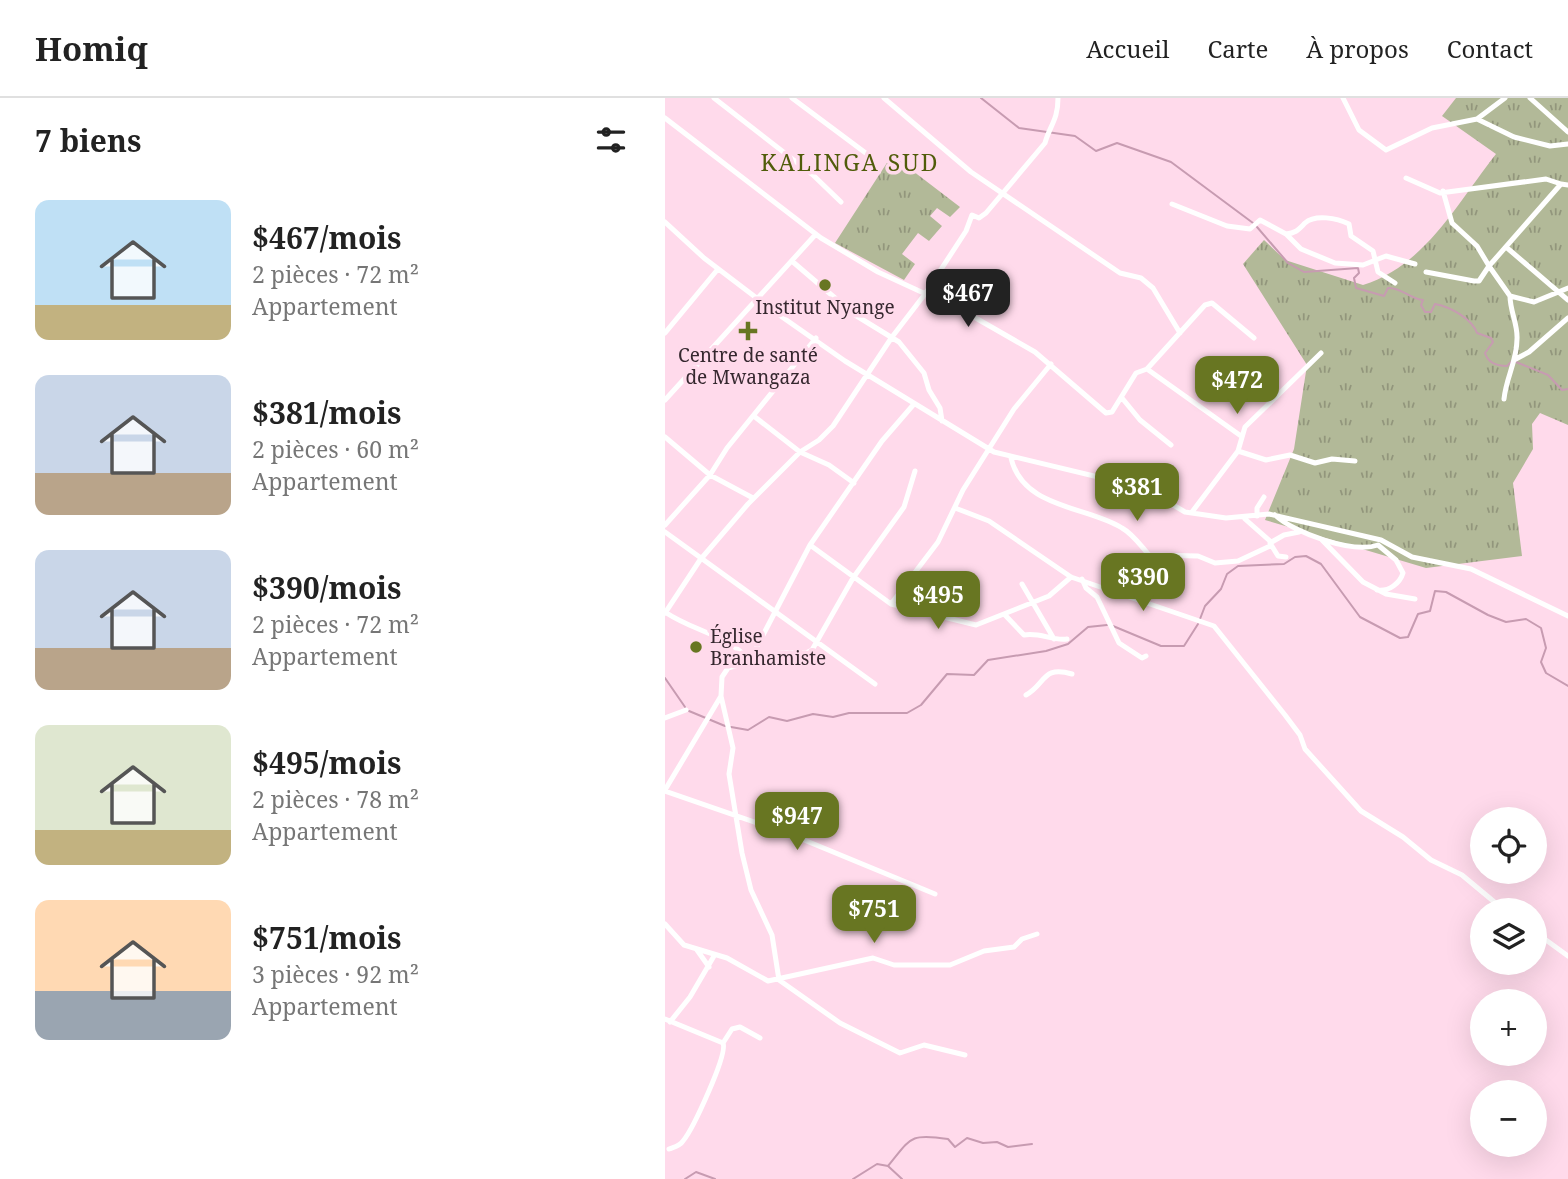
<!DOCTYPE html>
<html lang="fr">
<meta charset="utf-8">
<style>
:root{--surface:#fff;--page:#f2f2f2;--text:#222;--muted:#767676;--line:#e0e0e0;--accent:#687622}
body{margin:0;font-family:"Noto Serif",serif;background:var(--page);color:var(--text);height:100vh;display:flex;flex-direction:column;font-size:26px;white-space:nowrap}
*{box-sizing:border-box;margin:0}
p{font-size:23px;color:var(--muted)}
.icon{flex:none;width:38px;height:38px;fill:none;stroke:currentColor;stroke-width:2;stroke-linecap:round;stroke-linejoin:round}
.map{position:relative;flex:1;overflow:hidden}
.side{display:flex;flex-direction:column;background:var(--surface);width:665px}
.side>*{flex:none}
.fabs{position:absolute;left:805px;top:709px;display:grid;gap:14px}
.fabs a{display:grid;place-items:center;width:77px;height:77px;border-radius:50%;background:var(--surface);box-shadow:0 7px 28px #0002;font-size:35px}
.price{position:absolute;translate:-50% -60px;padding:0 16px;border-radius:14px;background:var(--accent);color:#fff;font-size:23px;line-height:46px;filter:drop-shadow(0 2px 4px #0008)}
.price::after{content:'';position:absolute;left:50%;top:42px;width:21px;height:16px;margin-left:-10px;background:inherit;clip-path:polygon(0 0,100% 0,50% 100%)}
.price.selected{background:#222;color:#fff}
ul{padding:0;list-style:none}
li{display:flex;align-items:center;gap:21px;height:175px;padding:0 35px}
li span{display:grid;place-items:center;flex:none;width:196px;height:140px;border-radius:14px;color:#555}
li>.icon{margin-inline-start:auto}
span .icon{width:84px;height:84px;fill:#fffc;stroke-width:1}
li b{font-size:30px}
h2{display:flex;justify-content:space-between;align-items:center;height:84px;padding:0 35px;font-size:30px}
header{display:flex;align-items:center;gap:42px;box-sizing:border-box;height:98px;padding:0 35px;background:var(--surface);border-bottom:2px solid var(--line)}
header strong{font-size:33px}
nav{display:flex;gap:38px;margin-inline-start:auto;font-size:24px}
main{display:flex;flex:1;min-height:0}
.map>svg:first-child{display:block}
.grass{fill:url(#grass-tufts)}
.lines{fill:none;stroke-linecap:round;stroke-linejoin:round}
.stream{stroke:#c79bb1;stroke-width:2}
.street{stroke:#fff;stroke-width:5}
.poi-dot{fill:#687622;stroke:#ffdaeb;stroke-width:2.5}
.labels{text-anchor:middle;stroke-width:7;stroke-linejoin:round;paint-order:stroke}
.poi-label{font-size:19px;fill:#36282f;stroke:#ffdaeb}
.quarter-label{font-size:23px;letter-spacing:2px;fill:#515c0b;stroke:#ffdaeb}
</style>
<header>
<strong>Homiq</strong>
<nav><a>Accueil</a><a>Carte</a><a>À propos</a><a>Contact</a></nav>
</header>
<main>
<section class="side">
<h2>7 biens<svg class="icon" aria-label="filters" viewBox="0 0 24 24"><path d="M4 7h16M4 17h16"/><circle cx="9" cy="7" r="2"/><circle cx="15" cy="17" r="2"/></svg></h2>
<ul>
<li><span style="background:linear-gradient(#bfe0f5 75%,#c2b280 0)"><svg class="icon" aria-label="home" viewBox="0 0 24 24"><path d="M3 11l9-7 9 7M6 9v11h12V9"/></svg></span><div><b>$467/mois</b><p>2 pièces · 72 m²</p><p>Appartement</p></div></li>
<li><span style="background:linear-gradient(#c9d6e8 70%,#b9a48a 0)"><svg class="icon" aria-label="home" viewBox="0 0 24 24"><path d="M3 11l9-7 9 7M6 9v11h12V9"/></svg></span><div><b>$381/mois</b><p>2 pièces · 60 m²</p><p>Appartement</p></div></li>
<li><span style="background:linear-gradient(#c9d6e8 70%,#b9a48a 0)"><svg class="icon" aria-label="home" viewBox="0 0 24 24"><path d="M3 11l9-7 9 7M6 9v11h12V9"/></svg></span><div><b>$390/mois</b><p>2 pièces · 72 m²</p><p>Appartement</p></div></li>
<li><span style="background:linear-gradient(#dfe7d0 75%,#c2b280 0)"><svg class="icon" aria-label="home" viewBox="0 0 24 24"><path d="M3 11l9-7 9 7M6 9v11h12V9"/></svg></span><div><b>$495/mois</b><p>2 pièces · 78 m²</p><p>Appartement</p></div></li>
<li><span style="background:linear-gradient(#ffd9b3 65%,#9aa5b1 0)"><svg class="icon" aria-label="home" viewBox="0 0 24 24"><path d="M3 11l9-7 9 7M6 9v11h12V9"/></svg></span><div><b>$751/mois</b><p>3 pièces · 92 m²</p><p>Appartement</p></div></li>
</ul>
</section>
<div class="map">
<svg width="903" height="1081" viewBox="0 0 903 1081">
<defs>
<pattern id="grass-tufts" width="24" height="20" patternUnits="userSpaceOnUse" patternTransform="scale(1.75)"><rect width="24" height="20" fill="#b2b998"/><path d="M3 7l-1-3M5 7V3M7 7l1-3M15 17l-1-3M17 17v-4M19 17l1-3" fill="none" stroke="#92967c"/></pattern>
</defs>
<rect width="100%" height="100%" fill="#ffdaeb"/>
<path class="grass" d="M791,0H903V327L875,315L867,326L868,351L848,385L857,458L761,470L600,422L629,351L642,267L578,166L599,142L620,162L698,187C760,168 793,104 831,56L777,18Z
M227,57L295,109L285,119L272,110L265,118L277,128L264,143L253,135L237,156L250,166L239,182L170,145Z"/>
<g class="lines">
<path class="stream" d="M316,0L354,30L410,38L431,53L452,45L506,64L588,125
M592,129L623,165L639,174L693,170L694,175L689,180L691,190L719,198L723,190C736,189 745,201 758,202L756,207L760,214H766L770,206C786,209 807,221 812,235L826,240L828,244L820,255C823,265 832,268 842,268L846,264
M851,264L883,277L897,292L903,291
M535,521L540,508L556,491L562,476L573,468L619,466L630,459L641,458L656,466L695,519L735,540L743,539L753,516L765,513L770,493L781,494L823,517L841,524L861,521L876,530L881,550L876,564L881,575L903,588
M448,528L496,548H519L533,526
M0,580L20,609
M24,613L60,628
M66,629L83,632L104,619L122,623L148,616L168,619L184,615H242L256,607L282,576L309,577L323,562L381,553L403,546L423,529L442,527
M223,1068C246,1040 244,1035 283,1041L290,1049L302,1040L318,1045L332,1044L343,1049L367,1046
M20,1081L31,1074L50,1081
M188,1081L212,1066L223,1068L237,1081"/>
<path class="street" d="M49,0L148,77L176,104
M127,0L206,59
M219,0L306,74L455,175L476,180L488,190L515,235
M678,0L694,32L721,52L767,30L812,21L849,39L885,48L903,46
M865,0L903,34
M0,20L156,140L213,174L302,215L370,254L441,315L447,314L471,275L482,271L540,207L547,205L589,240
M812,21L840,0
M741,80L775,95L881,81L896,86
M507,106L562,128L585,131L595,122L621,136L636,151L670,165L698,167L721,158L750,166
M0,124L39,160L110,214L180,263L329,354L479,390L520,414L561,420L604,416L716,442L747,459L806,471L903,518
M621,136C631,135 633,132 640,125C650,116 672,120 684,126L686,138L708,153L713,174L730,185
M841,149L903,202
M128,164L190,217L234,244L259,275L264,292L275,310L277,323
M761,174L809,183H814L824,168L812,148L787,125L778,93
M845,198L824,168L896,86L903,87
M0,235L53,171
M849,262L864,254L903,220
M482,271L576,338
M457,300L475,322L506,347
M839,301C841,280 852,263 852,241C853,227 845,213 845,198L869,204L903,190
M0,302L151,136
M90,319L135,354L164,367L189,385
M0,339L45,377L88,400
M573,353L601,362L625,357L650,365L667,361L690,363
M346,360C358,411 422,408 457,430C468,436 476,448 484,457L533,458L550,465L573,463L605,448
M290,410L324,423L406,479L549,528L620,617L635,637L640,651L696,713L738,739L766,762L797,777L839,812
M527,414L573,353L580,329L656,255
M610,417C629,435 688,456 713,447L731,462L738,475C735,485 724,494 712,492
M592,418V410L599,399
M580,421L606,444
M0,427L45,377L62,350L151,240
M0,434L210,586
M657,442L698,484L721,496L750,501
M145,447L226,506L311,527L384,498L406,479
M621,459L613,458L605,445L619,437L634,434
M417,481L421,490L432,499L454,545L477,560L481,558
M357,486L389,541
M226,506L273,444L298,392L349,311L386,266
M0,514C28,533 60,536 85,562
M0,515L35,462L83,406L135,354L154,342L168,328L227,239L260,196L301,133L307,117L314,120L321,115L380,45C385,27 393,22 393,0
M340,517L359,537C375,534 387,543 402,541
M85,562L145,447L217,343L249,306
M361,597C381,586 377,567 407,576
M56,598L68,650L64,676L77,755L86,792L107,837L114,882L175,925L235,955L259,947L300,957
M0,620L21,612
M0,692L56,598L57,579L63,570L115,555H141L147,552L188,480L239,409L250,373
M0,693L127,737L270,796
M0,826L19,847L62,860L103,883L208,860L229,867H285L319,853L349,849L357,841L372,836
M870,834L903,858
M32,852L44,869
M0,921L58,945
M5,924L25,899L49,858
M4,1051C9,1049 15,1048 18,1043C28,1031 63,956 58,945L67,931L75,929L95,940"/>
</g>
<g class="poi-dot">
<circle cx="160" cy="187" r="7"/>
<path d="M79.5 222.5h7v7h7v7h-7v7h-7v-7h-7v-7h7z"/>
<circle cx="31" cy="549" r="7"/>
</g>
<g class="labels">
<g class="poi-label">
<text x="160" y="216">Institut Nyange</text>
<text x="83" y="264">Centre de santé<tspan x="83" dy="22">de Mwangaza</tspan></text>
<text x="45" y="545" text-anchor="start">Église<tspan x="45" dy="22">Branhamiste</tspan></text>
</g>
<g class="quarter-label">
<text x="185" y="73">KALINGA SUD</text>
</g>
</g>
</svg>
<div class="fabs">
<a><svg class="icon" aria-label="locate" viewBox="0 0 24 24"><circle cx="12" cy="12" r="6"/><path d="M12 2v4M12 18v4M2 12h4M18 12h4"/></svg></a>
<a><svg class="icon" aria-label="layers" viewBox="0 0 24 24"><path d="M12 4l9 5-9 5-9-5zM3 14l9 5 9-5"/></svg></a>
<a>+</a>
<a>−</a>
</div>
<b class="price selected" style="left:303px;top:231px">$467</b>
<b class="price" style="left:572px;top:318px">$472</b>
<b class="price" style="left:472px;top:425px">$381</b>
<b class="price" style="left:478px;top:515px">$390</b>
<b class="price" style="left:273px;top:533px">$495</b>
<b class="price" style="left:132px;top:754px">$947</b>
<b class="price" style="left:209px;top:847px">$751</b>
</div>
</main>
